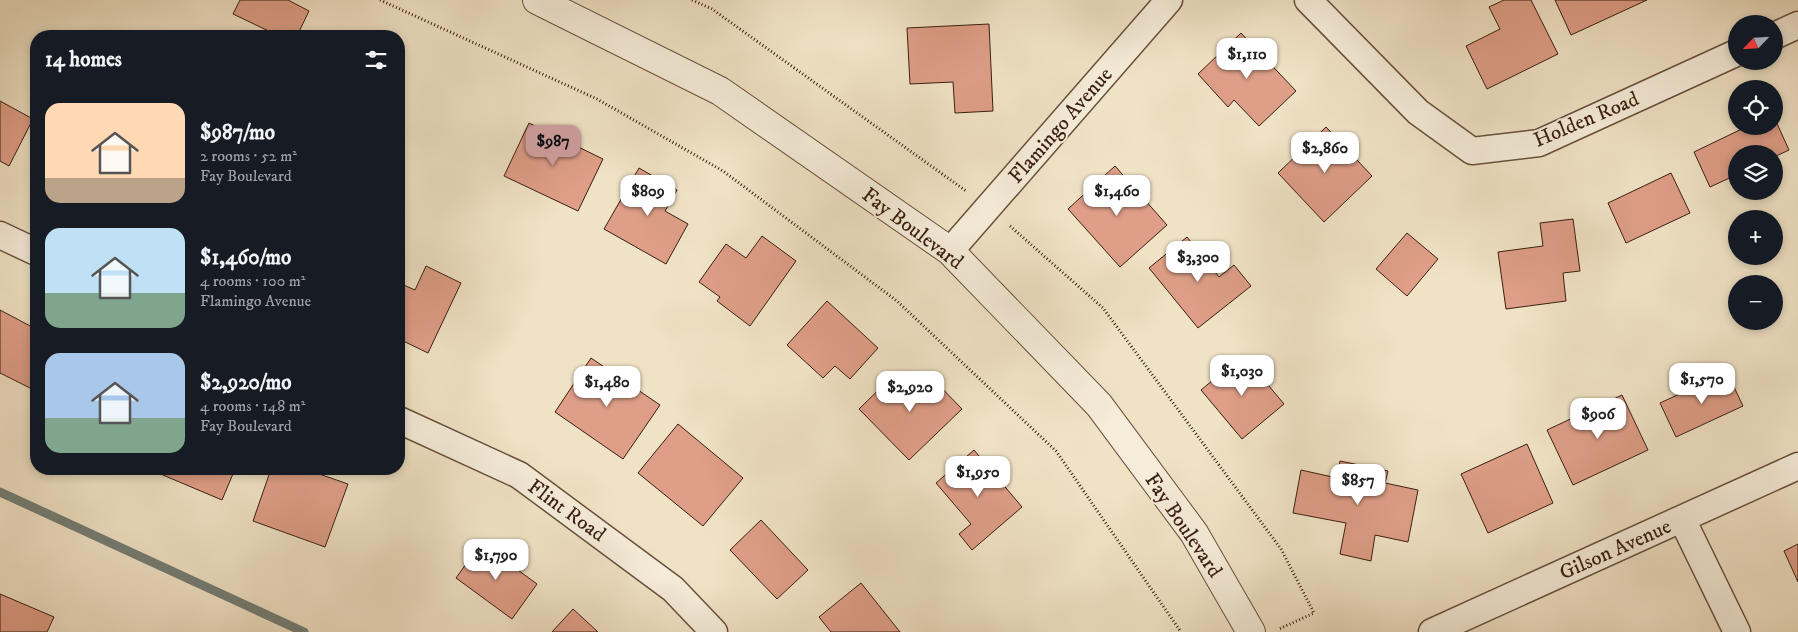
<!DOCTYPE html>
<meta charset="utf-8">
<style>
:root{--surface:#171b24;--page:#20242c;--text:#f1f3f6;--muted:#9ea1a6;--accent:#c59692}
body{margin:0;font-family:"IM FELL DW Pica",serif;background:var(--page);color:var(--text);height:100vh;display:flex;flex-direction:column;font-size:19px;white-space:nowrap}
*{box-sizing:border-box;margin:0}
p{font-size:16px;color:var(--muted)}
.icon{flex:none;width:28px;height:28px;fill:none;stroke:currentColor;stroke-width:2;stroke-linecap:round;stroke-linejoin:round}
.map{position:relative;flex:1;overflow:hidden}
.sheet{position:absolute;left:30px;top:30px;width:375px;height:445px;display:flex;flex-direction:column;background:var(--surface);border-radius:20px;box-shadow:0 2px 8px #0003}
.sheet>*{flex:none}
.needle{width:32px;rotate:245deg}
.tools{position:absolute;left:1728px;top:15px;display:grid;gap:10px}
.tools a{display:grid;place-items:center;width:55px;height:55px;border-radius:50%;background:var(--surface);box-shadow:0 2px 8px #0003;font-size:25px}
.price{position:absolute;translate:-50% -42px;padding:0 11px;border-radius:10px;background:#fff;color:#222;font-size:16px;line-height:32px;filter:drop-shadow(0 1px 2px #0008)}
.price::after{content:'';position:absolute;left:50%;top:30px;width:15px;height:11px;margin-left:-8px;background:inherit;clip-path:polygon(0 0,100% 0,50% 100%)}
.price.selected{background:var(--accent);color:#111}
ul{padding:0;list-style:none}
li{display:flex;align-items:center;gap:15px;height:125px;padding:0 15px}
li span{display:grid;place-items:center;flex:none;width:140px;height:100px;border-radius:15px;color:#555}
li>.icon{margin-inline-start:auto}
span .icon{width:60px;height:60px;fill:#fffc;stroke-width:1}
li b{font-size:21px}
h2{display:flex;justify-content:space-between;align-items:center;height:60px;padding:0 15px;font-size:21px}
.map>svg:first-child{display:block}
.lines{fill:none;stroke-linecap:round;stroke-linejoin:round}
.stream{stroke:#747e76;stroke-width:9}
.building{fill:#de9e87;stroke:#3a1f0f}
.minor-casing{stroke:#68503c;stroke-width:29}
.tertiary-casing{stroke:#68503c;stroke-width:30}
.path{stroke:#3a1f0f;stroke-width:3;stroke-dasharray:1 2.5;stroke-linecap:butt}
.minor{stroke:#f5ecd9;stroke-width:26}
.tertiary{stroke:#f5ecd9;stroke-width:28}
.labels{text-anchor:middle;stroke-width:4;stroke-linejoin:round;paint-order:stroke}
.street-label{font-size:21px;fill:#3a1f0f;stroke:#f5ecd9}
</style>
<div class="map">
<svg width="1798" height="632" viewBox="0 0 1798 632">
<rect width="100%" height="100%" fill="#f0e2c5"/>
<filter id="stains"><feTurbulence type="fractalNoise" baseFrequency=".004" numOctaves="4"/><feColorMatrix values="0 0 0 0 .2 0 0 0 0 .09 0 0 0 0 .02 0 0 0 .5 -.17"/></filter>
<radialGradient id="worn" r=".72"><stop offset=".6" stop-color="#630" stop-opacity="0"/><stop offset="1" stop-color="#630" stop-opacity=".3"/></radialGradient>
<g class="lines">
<path class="stream" d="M0,492L304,632"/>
</g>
<path class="building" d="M240,0H288L309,11L297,36H279L233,14Z
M1504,0H1531L1558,54L1487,89L1466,46L1500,29L1489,7Z
M1555,0H1647L1571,35Z
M989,24L993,111L955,113L953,82L910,84L907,28Z
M1241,33L1296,91L1259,126L1234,100L1228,107L1198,74Z
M0,101L33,119L9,166L0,161Z
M1774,117L1789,150L1774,157V154H1736V175L1710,187L1694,152L1748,126H1774Z
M529,123L603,159L578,211L504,176Z
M1326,127L1372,176L1324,222L1278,173Z
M1115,166L1167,225L1120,267L1068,209Z
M639,168L677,190L665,211L688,224L666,264L604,229Z
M1671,173L1690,213L1626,243L1608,203Z
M1573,219L1580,271L1563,273L1566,301L1506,309L1498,252L1543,246L1540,223Z
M1407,233L1438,259L1407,296L1376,269Z
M762,236L796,261L750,326L717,301L720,297L699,282L726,244L746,258Z
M1187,237L1219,277L1234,265L1251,286L1198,328L1149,268Z
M426,266L461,283L428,353L399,339V283L415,290Z
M827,301L878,348L850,379L835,366L823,378L787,345Z
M0,310L36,329V391L0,373Z
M1243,355L1284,404L1242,439L1201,390Z
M591,358L660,405L623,459L555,412Z
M897,372L917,392L932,378L962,409L909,460L859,409Z
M1727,372L1743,406L1676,437L1660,403Z
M1622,395L1648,450L1573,485L1547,430Z
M678,424L743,478L703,526L638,473Z
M1527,444L1553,503L1488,533L1461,474Z
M974,450L1022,507L972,550L959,534L971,524L936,483Z
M1340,461L1388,471L1385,483L1418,490L1408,542L1375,535L1371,561L1340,554L1346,523L1293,513L1301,470L1337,478Z
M151,469H235L222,500L151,470Z
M271,469H305L348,484L325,547L253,521Z
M761,520L808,570L777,599L730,550Z
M481,543L537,584L512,619L456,578Z
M1798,544V582L1784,551Z
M861,583L900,632H831L819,617Z
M0,594L54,617L47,632H0Z
M573,609L598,632H552Z"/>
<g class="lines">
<defs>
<path id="minor" d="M1308,0L1418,112L1472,151L1539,143L1736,53
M1774,36L1798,25
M0,235L36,252
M950,251L1169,0
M399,420L519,475L673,589L714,632
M1682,519L1737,632
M1432,632L1798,466"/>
<path id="tertiary" d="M537,0L720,91L950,251L1099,405L1194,533L1251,632"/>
</defs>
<use href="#minor" class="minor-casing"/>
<use href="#tertiary" class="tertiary-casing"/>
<path class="path" d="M380,0L597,99L723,171L897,301L1056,451L1181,632
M692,0L712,9L966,191
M1010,226L1103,308L1281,549L1314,613L1279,629"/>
<use href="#minor" class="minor"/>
<use href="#tertiary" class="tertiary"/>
</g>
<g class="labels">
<g class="street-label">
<text transform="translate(1586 119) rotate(-23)" y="7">Holden Road</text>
<text transform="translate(1060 125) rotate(-49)" y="7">Flamingo Avenue</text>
<text transform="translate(913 228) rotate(37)" y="7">Fay Boulevard</text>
<text transform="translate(567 510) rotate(36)" y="7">Flint Road</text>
<text transform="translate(1184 525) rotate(56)" y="7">Fay Boulevard</text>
<text transform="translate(1615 549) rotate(-24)" y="7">Gilson Avenue</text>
</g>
</g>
<rect width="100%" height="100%" filter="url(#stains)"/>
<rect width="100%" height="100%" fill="url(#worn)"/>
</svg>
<div class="tools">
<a><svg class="needle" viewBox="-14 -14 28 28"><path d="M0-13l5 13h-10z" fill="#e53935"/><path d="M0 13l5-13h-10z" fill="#9ea1a6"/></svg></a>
<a><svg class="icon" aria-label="locate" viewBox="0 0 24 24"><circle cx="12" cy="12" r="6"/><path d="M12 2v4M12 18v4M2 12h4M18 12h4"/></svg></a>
<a><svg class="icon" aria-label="layers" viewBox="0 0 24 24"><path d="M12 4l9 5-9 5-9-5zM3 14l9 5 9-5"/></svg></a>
<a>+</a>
<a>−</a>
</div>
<b class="price" style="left:1247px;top:80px">$1,110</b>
<b class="price selected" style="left:553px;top:167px">$987</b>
<b class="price" style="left:1325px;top:174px">$2,860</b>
<b class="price" style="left:648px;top:217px">$809</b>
<b class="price" style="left:1117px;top:217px">$1,460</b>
<b class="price" style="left:1198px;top:283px">$3,300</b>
<b class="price" style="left:1242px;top:397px">$1,030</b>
<b class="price" style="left:1702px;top:405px">$1,570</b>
<b class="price" style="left:607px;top:408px">$1,480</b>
<b class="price" style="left:910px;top:413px">$2,920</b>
<b class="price" style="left:1598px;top:440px">$906</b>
<b class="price" style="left:978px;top:498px">$1,950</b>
<b class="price" style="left:1358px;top:506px">$857</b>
<b class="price" style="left:496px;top:581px">$1,790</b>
<section class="sheet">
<h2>14 homes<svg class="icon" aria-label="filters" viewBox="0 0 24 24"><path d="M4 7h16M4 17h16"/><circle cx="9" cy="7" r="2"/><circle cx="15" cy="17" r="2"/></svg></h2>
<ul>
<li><span style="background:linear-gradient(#ffd9b3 75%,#b9a48a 0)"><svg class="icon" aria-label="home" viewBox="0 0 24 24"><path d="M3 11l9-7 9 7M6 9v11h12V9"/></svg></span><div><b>$987/mo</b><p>2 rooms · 52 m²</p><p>Fay Boulevard</p></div></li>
<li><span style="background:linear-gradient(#bfe0f5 65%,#7fa58c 0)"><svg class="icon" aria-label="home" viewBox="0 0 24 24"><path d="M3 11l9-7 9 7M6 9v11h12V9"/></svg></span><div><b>$1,460/mo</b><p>4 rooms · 100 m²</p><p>Flamingo Avenue</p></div></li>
<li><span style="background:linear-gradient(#a9c7e8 65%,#7fa58c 0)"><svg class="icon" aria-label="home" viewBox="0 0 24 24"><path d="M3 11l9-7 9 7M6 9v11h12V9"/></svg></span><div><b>$2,920/mo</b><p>4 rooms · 148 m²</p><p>Fay Boulevard</p></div></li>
</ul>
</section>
</div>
